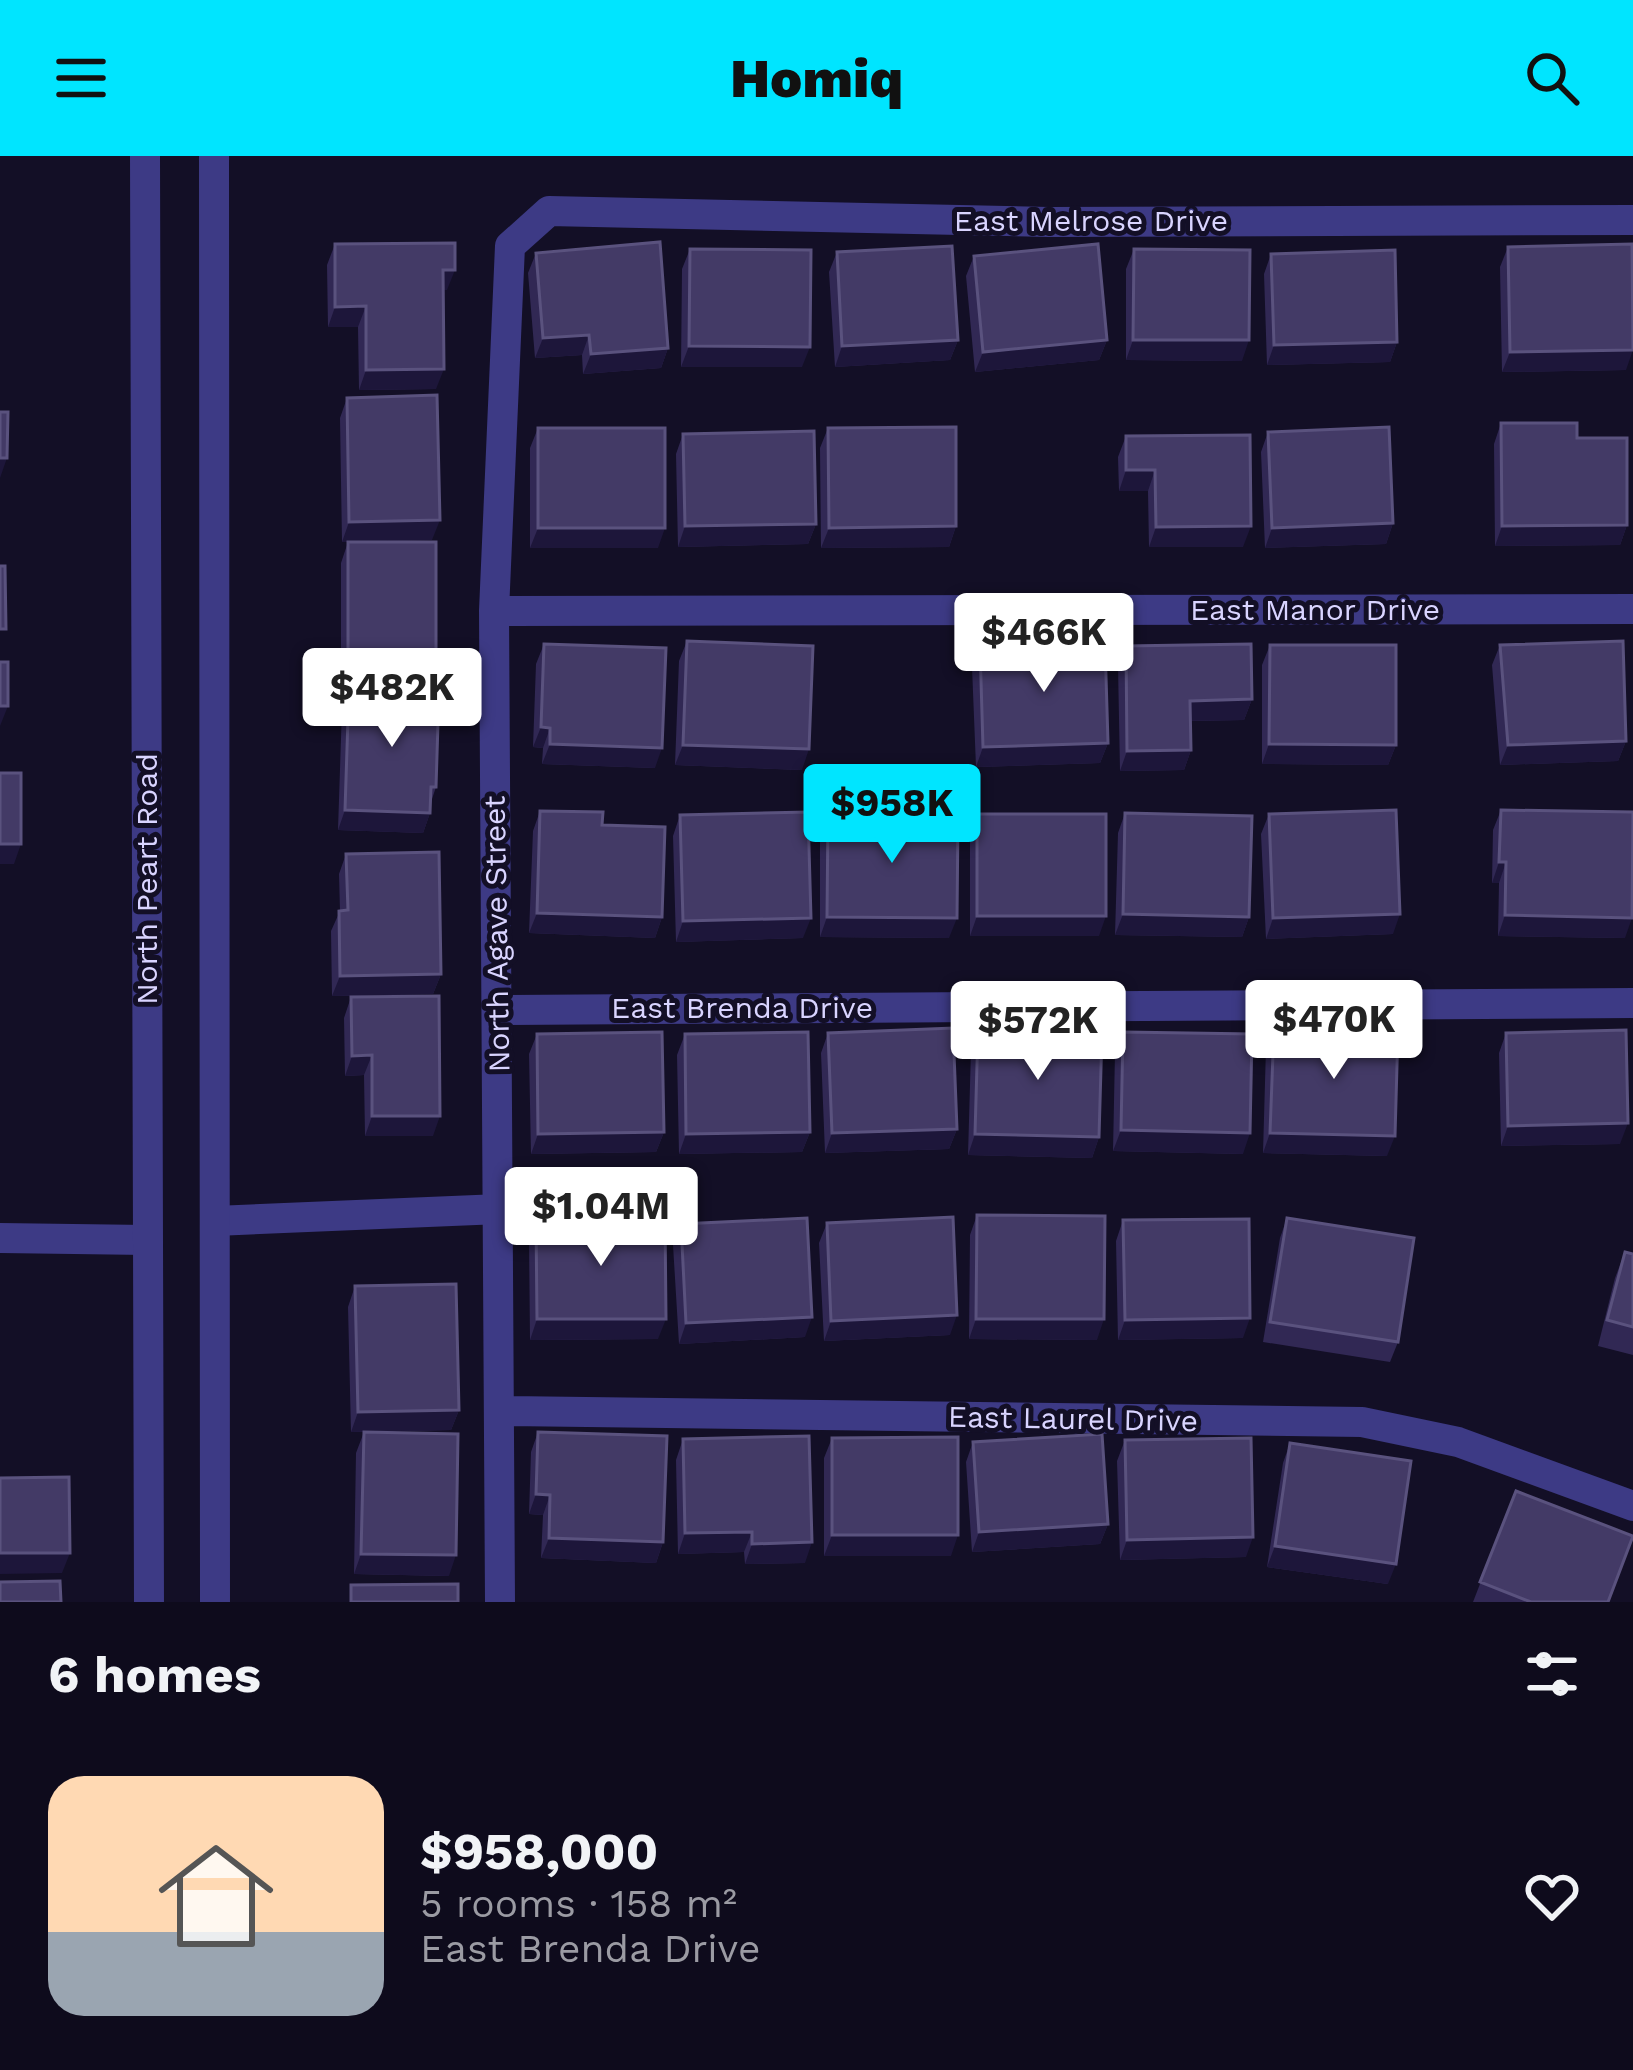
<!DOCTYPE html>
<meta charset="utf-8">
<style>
:root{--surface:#0e0b1c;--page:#171425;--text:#f1f3f6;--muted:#9b9ba3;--accent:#00e5ff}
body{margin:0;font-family:"Work Sans",sans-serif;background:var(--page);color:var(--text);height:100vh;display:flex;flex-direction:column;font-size:45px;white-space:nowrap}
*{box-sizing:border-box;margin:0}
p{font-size:39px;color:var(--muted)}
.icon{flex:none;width:66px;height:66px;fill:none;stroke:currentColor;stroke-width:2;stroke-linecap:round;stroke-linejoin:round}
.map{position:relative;height:1446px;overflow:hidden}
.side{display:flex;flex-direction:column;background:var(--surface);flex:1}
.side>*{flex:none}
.price{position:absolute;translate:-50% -102px;padding:0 27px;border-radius:12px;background:#fff;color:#222;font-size:39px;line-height:78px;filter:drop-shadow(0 3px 6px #0008)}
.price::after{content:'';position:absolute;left:50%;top:72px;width:36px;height:27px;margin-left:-18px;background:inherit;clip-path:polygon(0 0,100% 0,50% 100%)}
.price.selected{background:var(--accent);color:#111}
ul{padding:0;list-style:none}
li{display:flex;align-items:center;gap:36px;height:300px;padding:0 48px}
li span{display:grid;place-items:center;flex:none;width:336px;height:240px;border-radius:36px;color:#555}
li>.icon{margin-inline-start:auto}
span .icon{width:144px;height:144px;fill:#fffc;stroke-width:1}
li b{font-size:51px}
h2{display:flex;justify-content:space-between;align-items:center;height:144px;padding:0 48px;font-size:51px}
header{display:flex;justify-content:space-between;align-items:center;height:156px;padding:0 48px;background:var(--accent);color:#111;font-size:54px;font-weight:800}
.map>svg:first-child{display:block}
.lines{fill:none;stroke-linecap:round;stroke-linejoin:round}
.minor{stroke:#3d3a85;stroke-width:30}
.tertiary{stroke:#3d3a85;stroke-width:30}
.wall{fill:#312854}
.shaded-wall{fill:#1d163a}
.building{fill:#433a66;stroke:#5a527e;stroke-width:3}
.labels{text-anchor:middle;stroke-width:10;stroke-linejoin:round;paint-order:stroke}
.street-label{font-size:30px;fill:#d9d4ff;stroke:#130f26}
</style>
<header><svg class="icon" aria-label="menu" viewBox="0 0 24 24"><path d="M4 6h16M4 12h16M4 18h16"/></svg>Homiq<svg class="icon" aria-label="search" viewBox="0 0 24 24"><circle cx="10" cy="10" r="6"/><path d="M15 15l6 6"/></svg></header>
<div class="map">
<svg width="1633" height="1446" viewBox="0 0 1633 1446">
<rect width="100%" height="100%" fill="#130f26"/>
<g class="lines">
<path class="minor" d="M494,455L1633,453
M499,854L1633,847
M215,1065L500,1053
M0,1082L147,1084
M500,1255L1362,1266L1458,1286L1633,1350
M500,1446L494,455L510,90L549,55L1049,66L1633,64"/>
<path class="tertiary" d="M145,0L149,1446
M214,0L215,1446"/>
</g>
<path class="wall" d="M335,88L447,134H443L436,233L359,234L358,171H328L327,109Z
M1508,91L1626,214L1502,216L1500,111Z
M690,93L802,211H681L682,113Z
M1134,93L1242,205L1126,204V113Z
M837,96L958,184L950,204L835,211L829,116Z
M536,97L668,192L661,212L583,218L582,199L535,202L528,117Z
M1271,98L1397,186L1390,206L1267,209L1264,118Z
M974,100L1107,184L1099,204L975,216L966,120Z
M347,242L432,384L342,386L340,262Z
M1501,267L1577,282L1627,369L1620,389L1495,390L1494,288Z
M538,272L658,392H530V292Z
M828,272L956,370L949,391L821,392L820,292Z
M1268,276L1393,367L1386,388L1265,392L1261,296Z
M683,278L816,368L808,388L678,391L676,298Z
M1126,280L1243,391H1149L1148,335H1119L1118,301Z
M348,386L429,529H341V407Z
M687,485L802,614L675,609L679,505Z
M544,488L655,612L542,608L543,592L533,591L536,508Z
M1270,489L1396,589L1388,609L1262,608V509Z
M1500,489L1626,585L1618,605L1500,609L1492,509Z
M1126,490L1252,543L1244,564L1191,565V594L1184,614L1120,615L1118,510Z
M980,491L1108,587L1100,607L976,611L972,511Z
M349,532L436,631L431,646L430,657L423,677L338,674L342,552Z
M1501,654L1625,782L1498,780L1499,727H1492L1493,674Z
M540,655L602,669L662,761L655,782L529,777L533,675Z
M1125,657L1249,761L1242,781L1115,779L1118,677Z
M977,658L1099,780H970V678Z
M1269,658L1393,778L1266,783L1261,678Z
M680,659L803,782L676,786L673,680Z
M828,659L949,782L820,781V680Z
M346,698L441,818L433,838L332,840L331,775L340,755L339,718Z
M351,841L433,980H365L364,919L345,920L344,862Z
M1274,871L1387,1000L1263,997L1266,891Z
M978,874L1099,981L1092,1002L968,999L971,894Z
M1123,876L1243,998L1113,995L1115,896Z
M828,877L957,973L949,993L825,997L821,897Z
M1506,877L1620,988L1501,990L1499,897Z
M537,878L664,976L656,996L531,998L529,898Z
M685,878L810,976L802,996L679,998L677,899Z
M977,1059L1097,1184L969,1183L970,1079Z
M1287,1062L1398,1186L1390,1206L1263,1186L1280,1082Z
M536,1063L658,1183L530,1184L529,1083Z
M1123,1064L1243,1182L1118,1184L1116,1085Z
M827,1067L950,1179L824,1185L819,1087Z
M681,1068L805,1181L679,1188L673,1089Z
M1625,1096L1633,1098V1199L1598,1190L1615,1122Z
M355,1130L459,1254L451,1274L351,1276L348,1151Z
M364,1276L449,1420L354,1418L356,1297Z
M538,1276L663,1386L656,1407L541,1402L543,1359L529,1358L531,1296Z
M832,1282L951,1400H824V1302Z
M683,1283L805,1407L745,1408L744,1396L678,1398L676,1304Z
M1125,1284L1246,1401L1120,1404L1117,1305Z
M973,1286L1108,1368L1100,1388L972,1396L966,1306Z
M1290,1287L1388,1428L1267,1411L1283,1307Z
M1516,1335L1608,1446H1473Z"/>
<path class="shaded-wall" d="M443,114H455L447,134H435Z
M366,150L358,171H328L335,151Z
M589,179L582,199L535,202L543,182Z
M958,184L950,204L835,211L842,190Z
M1107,184L1099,204L975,216L983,196Z
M1133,184H1249L1242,205L1126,204Z
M1397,186L1390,206L1267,209L1274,189Z
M689,190L810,191L802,211H681Z
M668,192L661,212L583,218L591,198Z
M1633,194L1626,214L1502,216L1510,196Z
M444,213L436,233L359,234L366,214Z
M0,302H7L0,322Z
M1126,314H1155L1148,335H1119Z
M440,364L432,384L342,386L349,366Z
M1393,367L1386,388L1265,392L1272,372Z
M816,368L808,388L678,391L685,370Z
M1627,369L1620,389L1495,390L1502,370Z
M956,370L949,391L821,392L829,372Z
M1251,370L1243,391H1149L1156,371Z
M538,372H665L658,392H530Z
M348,509H436L429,529H341Z
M1252,543L1244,564L1183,565L1190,545Z
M0,550H8L0,570Z
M541,571L550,572L543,592L533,591Z
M1626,585L1618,605L1500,609L1508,589Z
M1108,587L1100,607L976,611L983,591Z
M550,588L662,592L655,612L542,608Z
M1269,588L1396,589L1388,609L1262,608Z
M683,589L809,593L802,614L675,609Z
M1191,594L1184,614L1120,615L1127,595Z
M345,654L430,657L423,677L338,674Z
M0,688H21L14,708H0Z
M1499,706H1506L1499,727H1492Z
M537,757L662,761L655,782L529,777Z
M1123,758L1249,761L1242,781L1115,779Z
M1400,758L1393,778L1266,783L1273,762Z
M1505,759L1632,762L1625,782L1498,780Z
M977,760H1106L1099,780H970Z
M827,761L957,762L949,782L820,781Z
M811,762L803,782L676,786L683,765Z
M441,818L433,838L332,840L340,820Z
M372,899L364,919L345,920L352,900Z
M372,960H440L433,980H365Z
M1628,967L1620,988L1501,990L1508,970Z
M957,973L949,993L825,997L832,977Z
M1121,974L1250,977L1243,998L1113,995Z
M664,976L656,996L531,998L538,978Z
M810,976L802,996L679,998L686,978Z
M1270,977L1395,980L1387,1000L1263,997Z
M975,978L1099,981L1092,1002L968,999Z
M957,1159L950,1179L824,1185L831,1165Z
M812,1161L805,1181L679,1188L686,1167Z
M1250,1162L1243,1182L1118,1184L1125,1164Z
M537,1163H666L658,1183L530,1184Z
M976,1163H1104L1097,1184L969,1183Z
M459,1254L451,1274L351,1276L358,1256Z
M536,1338L550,1339L543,1359L529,1358Z
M1108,1368L1100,1388L972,1396L979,1376Z
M752,1376L744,1396L678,1398L685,1377Z
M832,1379H958L951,1400H824Z
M1253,1381L1246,1401L1120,1404L1127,1384Z
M549,1382L663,1386L656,1407L541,1402Z
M812,1386L805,1407L745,1408L752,1388Z
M1275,1390L1396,1408L1388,1428L1267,1411Z
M0,1397H70L62,1417L0,1418Z
M361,1398L456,1399L449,1420L354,1418Z"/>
<path class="building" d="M660,86L668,192L591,198L589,179L543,182L536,97Z
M455,87V114H443L444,213L366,214V150L335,151V88Z
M1098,88L1107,184L983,196L974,100Z
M1632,88L1633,194L1510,196L1508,91Z
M952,90L958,184L842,190L837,96Z
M690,93L811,94L810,191L689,190Z
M1134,93L1250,94L1249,184H1133Z
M1395,94L1397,186L1274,189L1271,98Z
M437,239L440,364L349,366L347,242Z
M0,256H8L7,302H0Z
M1501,267H1577V282H1627V369L1502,370Z
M956,271V370L829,372L828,272Z
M1389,271L1393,367L1272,372L1268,276Z
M538,272H665V372H538Z
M814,275L816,368L685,370L683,278Z
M1250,279L1251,370L1156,371L1155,314H1126V280Z
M348,386H436V509H348Z
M0,410H5L6,473H0Z
M687,485L813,490L809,593L683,589Z
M1623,485L1626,585L1508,589L1500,489Z
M1105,487L1108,587L983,591L980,491Z
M544,488L666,492L662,592L550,588V572L541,571Z
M1251,488L1252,543L1190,545L1191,594L1127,595L1126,490Z
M1270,489H1396V589L1269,588Z
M0,506H8V550H0Z
M349,532L439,535L436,631H431L430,657L345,654Z
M0,617H21V688H0Z
M1396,654L1400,758L1273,762L1269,658Z
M1501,654L1633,656L1632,762L1505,759L1506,706H1499Z
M540,655L603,656L602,669L665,671L662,761L537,757Z
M808,656L811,762L683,765L680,659Z
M1125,657L1252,660L1249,761L1123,758Z
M977,658H1106V760H977Z
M828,659L958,660L957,762L827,761Z
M439,696L441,818L340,820L339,755L348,754L346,698Z
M439,840L440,960H372V899L352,900L351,841Z
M1274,871L1398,874L1395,980L1270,977Z
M953,872L957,973L832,977L828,877Z
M978,874L1102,877L1099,981L975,978Z
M1626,874L1628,967L1508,970L1506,877Z
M662,876L664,976L538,978L537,878Z
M808,876L810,976L686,978L685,878Z
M1123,876L1252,878L1250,977L1121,974Z
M977,1059L1105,1060L1104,1163H976Z
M953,1061L957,1159L831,1165L827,1067Z
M665,1062L666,1163H537L536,1063Z
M807,1062L812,1161L686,1167L681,1068Z
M1287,1062L1414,1082L1398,1186L1270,1166Z
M1249,1063L1250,1162L1125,1164L1123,1064Z
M1625,1096L1633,1098V1171L1607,1164Z
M456,1128L459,1254L358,1256L355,1130Z
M364,1276L458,1278L456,1399L361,1398Z
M538,1276L667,1280L663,1386L549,1382L550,1339L536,1338Z
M1102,1278L1108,1368L979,1376L973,1286Z
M809,1280L812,1386L752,1388V1376L685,1377L683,1283Z
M958,1281V1379H832V1282Z
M1251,1282L1253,1381L1127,1384L1125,1284Z
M1290,1287L1411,1305L1396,1408L1275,1390Z
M69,1321L70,1397H0V1322Z
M1516,1335L1633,1380L1608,1446H1531L1480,1426Z
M60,1425L61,1446H0V1426Z
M458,1428V1446H351V1429Z"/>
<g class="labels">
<g class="street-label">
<text x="1091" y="75">East Melrose Drive</text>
<text x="1315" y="464">East Manor Drive</text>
<text transform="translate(147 723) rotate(-90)" y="10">North Peart Road</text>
<text transform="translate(497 778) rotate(-91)" y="10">North Agave Street</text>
<text x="742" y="862">East Brenda Drive</text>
<text transform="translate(1073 1263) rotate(1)" y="10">East Laurel Drive</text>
</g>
</g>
</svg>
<b class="price" style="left:1044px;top:539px">$466K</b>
<b class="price" style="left:392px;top:594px">$482K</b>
<b class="price selected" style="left:892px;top:710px">$958K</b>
<b class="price" style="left:1334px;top:926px">$470K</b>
<b class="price" style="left:1038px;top:927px">$572K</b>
<b class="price" style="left:601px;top:1113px">$1.04M</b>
</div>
<section class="side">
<h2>6 homes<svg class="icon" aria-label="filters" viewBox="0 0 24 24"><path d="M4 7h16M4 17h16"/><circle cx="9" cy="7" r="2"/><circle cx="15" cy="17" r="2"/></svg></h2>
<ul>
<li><span style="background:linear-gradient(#ffd9b3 65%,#9aa5b1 0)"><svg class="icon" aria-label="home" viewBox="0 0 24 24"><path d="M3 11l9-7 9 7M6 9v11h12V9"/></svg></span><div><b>$958,000</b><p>5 rooms · 158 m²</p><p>East Brenda Drive</p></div><svg class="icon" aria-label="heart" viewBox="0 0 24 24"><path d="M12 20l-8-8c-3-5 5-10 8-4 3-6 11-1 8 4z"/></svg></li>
</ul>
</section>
